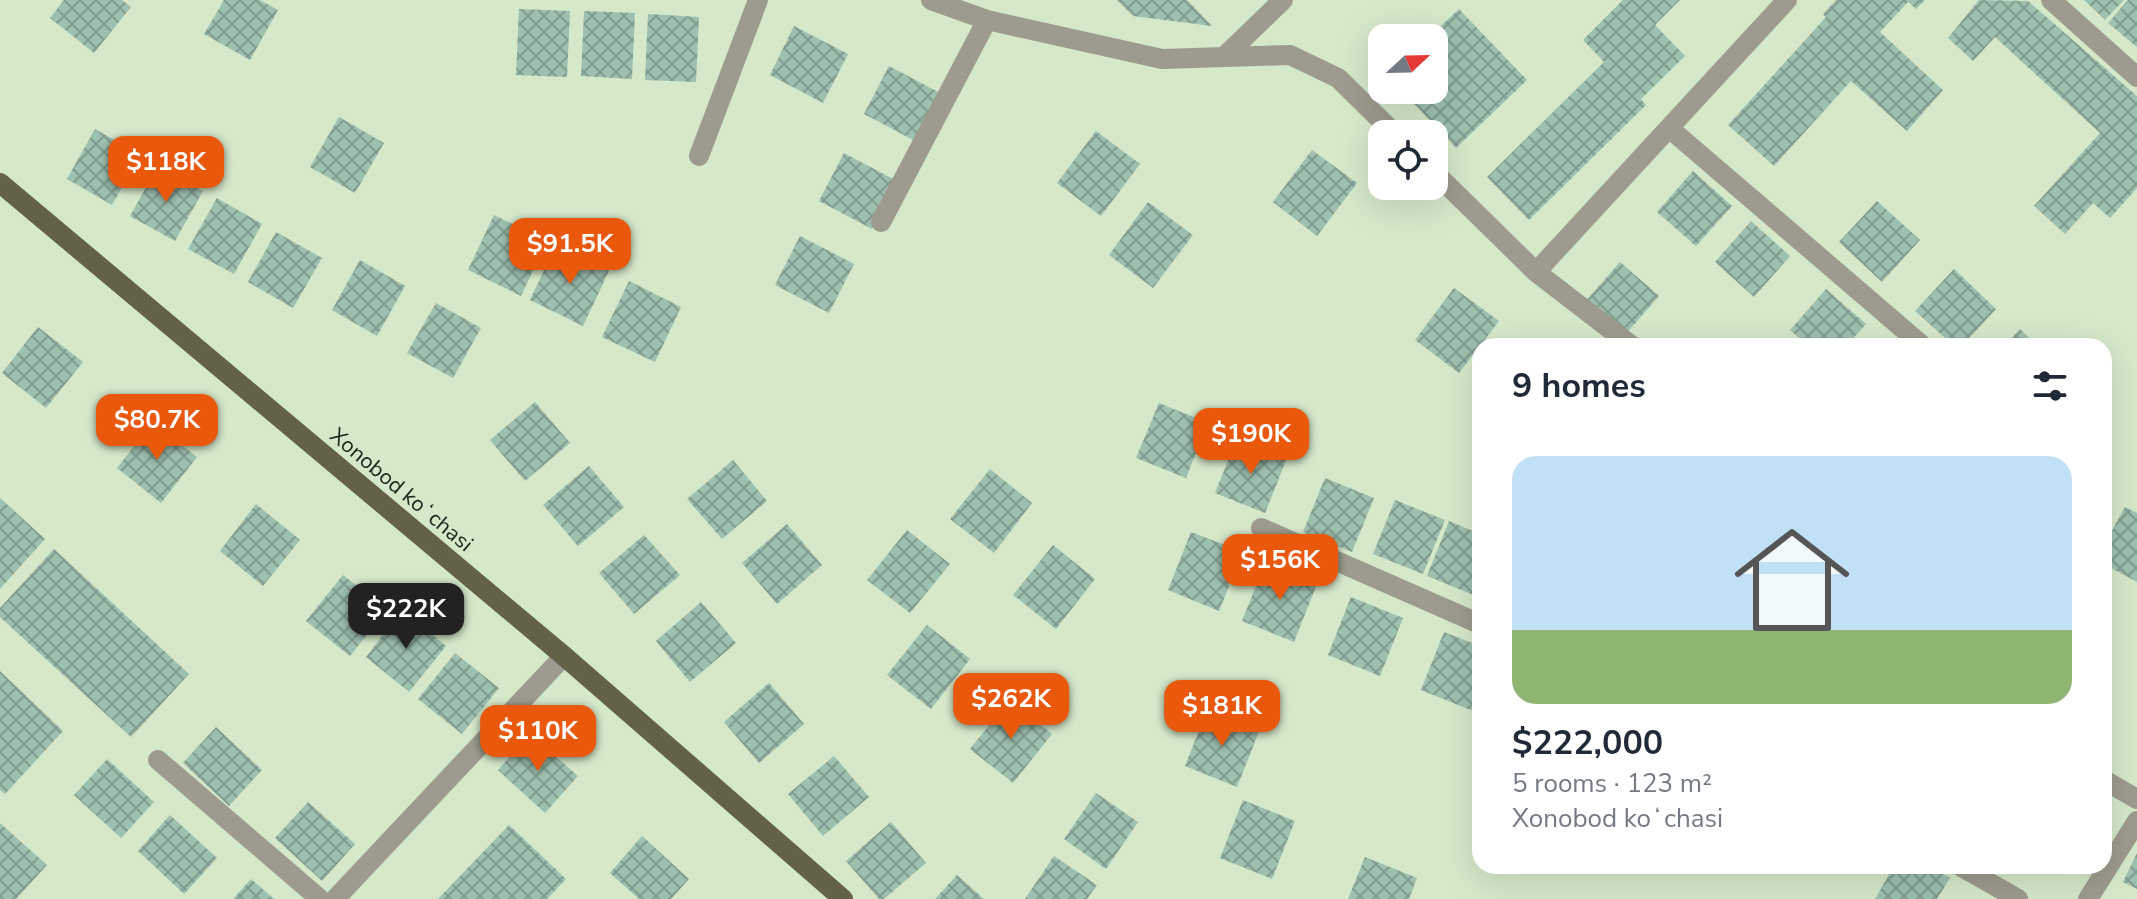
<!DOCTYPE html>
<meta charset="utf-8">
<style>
:root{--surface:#fff;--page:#f6f6f7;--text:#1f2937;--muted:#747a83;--accent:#ea580c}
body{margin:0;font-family:"Nunito Sans",sans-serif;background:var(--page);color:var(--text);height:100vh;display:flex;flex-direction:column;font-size:30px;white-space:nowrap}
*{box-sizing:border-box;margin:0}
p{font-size:26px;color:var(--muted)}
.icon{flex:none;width:44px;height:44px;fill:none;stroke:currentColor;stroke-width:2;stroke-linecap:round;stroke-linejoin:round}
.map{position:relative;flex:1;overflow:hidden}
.side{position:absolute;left:1472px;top:338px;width:640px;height:536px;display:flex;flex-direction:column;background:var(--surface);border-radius:24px;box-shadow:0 8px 32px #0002}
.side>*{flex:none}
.needle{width:52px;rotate:68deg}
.tools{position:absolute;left:1368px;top:24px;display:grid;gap:16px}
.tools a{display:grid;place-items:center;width:80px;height:80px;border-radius:16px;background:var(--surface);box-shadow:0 8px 32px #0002;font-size:40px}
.price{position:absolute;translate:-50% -68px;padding:0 18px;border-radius:16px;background:var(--accent);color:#fff;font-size:26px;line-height:52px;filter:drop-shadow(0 2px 4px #0008)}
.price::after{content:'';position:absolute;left:50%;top:48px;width:24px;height:18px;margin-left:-12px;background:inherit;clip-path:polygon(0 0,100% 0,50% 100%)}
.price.selected{background:#222;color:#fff}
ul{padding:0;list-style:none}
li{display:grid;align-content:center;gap:16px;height:424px;padding:0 40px}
li span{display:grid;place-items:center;height:248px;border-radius:24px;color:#555}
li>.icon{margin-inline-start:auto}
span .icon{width:144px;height:144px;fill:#fffc;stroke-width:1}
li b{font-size:34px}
h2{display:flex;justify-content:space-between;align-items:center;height:96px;padding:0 40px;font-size:34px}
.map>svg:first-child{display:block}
.building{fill:url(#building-cross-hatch)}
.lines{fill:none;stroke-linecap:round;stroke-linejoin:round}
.minor{stroke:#9c9b8d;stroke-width:20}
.major{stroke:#636249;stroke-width:20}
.labels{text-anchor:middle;stroke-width:6;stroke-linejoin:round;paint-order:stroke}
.street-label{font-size:22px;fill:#20271c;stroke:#d5e8ca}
</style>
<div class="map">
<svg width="2137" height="899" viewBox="0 0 2137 899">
<defs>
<pattern id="building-cross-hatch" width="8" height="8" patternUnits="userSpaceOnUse" patternTransform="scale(2)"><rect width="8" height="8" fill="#9ec0af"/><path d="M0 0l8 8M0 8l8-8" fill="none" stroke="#809c8e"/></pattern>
</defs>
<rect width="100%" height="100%" fill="#d5e8ca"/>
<path class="building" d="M64,0H122L131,7L94,53L50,18Z
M224,0H260L278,10L250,60L204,34Z
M1117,0H1187L1212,26L1133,16Z
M1623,0H1680L1655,25L1685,56L1641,99L1646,105L1529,220L1487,177L1604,62L1583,40Z
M1836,0H1925L1916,9L1908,2L1880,32L1943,90L1907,131L1851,81L1774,166L1728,125L1826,17L1823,14Z
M1979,0L2028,1L2137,96V188L2110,218L2093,203L2065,234L2034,206L2100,133L1995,37L1973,61L1948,38Z
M2084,0H2124L2105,20Z
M2128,0H2137V47L2108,23Z
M519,9L570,11L567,77L516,75Z
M1459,9L1527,80L1456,148L1401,90H1434V38H1428Z
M584,11L635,13L632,79L581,76Z
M648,14L699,17L696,82L645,80Z
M794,26L848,54L823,103L770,75Z
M889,66L942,94L917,142L864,114Z
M339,117L384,143L355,193L310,167Z
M95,129L141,155L112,205L67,179Z
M1096,131L1140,164L1101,216L1057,183Z
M1312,150L1357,183L1317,236L1273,202Z
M844,153L897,181L872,229L819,201Z
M158,166L203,191L175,241L130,216Z
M1693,171L1732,206L1696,246L1657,212Z
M217,198L262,224L234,274L188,249Z
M1877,201L1920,240L1882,282L1839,242Z
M1148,202L1193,235L1153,288L1109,255Z
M494,215L547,241L521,296L468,270Z
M1751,221L1790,256L1754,297L1715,262Z
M276,232L322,258L293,308L248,282Z
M800,236L854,264L829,313L775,285Z
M556,245L609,271L583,326L530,300Z
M360,260L405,286L377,336L332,310Z
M1620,262L1659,296L1623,337L1584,303Z
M1954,269L1996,309L1962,346H1954L1915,311Z
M629,281L681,307L655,362L602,337Z
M1454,288L1499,321L1459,373L1415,340Z
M1826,289L1866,324L1846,346H1808L1790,330Z
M436,303L481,328L453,378L407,353Z
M38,327L83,362L46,408L2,373Z
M2020,329L2038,346H2004Z
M535,402L570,443L525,481L490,440Z
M1159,403L1208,423L1186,478L1136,458Z
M153,422L197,457L161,503L117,468Z
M1237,438L1287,458L1265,513L1215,493Z
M733,460L767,501L722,539L687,499Z
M589,466L624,507L578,546L543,505Z
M990,469L1032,503L994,553L950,519Z
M1325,478L1374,498L1352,552L1303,532Z
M0,498L45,539L0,589Z
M1395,500L1445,520L1423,574L1373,554Z
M256,504L300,540L263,586L220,551Z
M2125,507L2137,513V582L2104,564V545Z
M1449,521L1480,534V585L1476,596L1427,576Z
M787,524L822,565L777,604L742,563Z
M907,530L950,564L910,613L867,580Z
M1191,532L1243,552L1219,611L1168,590Z
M644,535L680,575L634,614L599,573Z
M1053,545L1095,579L1056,629L1013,595Z
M54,549L189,674L131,737L0,617V608Z
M1265,563L1317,584L1294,642L1242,621Z
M343,575L387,610L350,656L306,621Z
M1351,597L1403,618L1380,676L1328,655Z
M701,602L736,643L690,682L656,641Z
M402,610L446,646L409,692L366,657Z
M927,625L970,659L931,709L887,675Z
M1444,632L1480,646V694L1473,711L1421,690Z
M455,653L499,688L462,734L418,699Z
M0,671L63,731L5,794L0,790Z
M769,683L804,724L759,763L724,722Z
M1010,699L1052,734L1013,783L970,749Z
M1208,708L1260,729L1237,787L1185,766Z
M216,727L262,770L229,806L183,763Z
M530,734L578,776L545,813L498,770Z
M834,756L869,797L823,836L788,794Z
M107,759L154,802L121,838L74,795Z
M1096,793L1138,822L1106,869L1064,839Z
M1243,800L1295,821L1272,879L1220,858Z
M308,802L355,844L322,881L275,838Z
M170,815L217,858L184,894L138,851Z
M891,822L926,863L884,899H879L846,861Z
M0,823L47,865L16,899H0Z
M509,825L566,879L547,899H438Z
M642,836L689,879L671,899H639L610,873Z
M2137,853V889L2123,882Z
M1054,856L1097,885L1087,899H1025Z
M1365,857L1417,878L1409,899H1348Z
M1894,866H1929L1950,878L1937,899H1875Z
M957,875L984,899H935Z
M251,879L274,899H233Z"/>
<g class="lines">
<path class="minor" d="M931,0L987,20L1162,59L1290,55L1338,78L1395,134
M2051,0L2137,77
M1226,55L1283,0
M1669,128L1923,346
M699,156L758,0
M1434,172L1536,272L1632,346
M881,222L987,20
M1536,272L1787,0
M1261,528L1480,624
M158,760L320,899
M2104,780L2137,799
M1960,866L2018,899
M335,899L564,656
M2088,899L2137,821"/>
<path class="major" d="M0,183L564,656L843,899"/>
</g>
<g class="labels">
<g class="street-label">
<text transform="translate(402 489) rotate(40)" y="8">Xonobod koʻchasi</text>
</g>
</g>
</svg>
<div class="tools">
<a><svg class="needle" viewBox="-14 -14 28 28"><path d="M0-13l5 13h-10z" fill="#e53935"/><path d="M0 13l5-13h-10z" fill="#747a83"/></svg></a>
<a><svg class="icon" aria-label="locate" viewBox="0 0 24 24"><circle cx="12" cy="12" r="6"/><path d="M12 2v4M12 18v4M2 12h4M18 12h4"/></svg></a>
</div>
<b class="price" style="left:166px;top:204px">$118K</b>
<b class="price" style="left:570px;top:286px">$91.5K</b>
<b class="price" style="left:157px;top:462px">$80.7K</b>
<b class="price" style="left:1251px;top:476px">$190K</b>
<b class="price" style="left:1280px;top:602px">$156K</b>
<b class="price selected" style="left:406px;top:651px">$222K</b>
<b class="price" style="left:1011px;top:741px">$262K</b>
<b class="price" style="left:1222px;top:748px">$181K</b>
<b class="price" style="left:538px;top:773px">$110K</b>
<section class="side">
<h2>9 homes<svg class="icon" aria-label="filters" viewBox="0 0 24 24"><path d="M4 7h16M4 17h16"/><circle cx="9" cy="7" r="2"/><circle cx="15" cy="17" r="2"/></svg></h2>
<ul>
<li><span style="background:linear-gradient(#bfe0f5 70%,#8fb573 0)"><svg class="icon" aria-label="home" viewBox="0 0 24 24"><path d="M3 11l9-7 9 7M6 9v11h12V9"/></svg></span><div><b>$222,000</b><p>5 rooms · 123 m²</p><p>Xonobod koʻchasi</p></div></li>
</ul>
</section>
</div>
